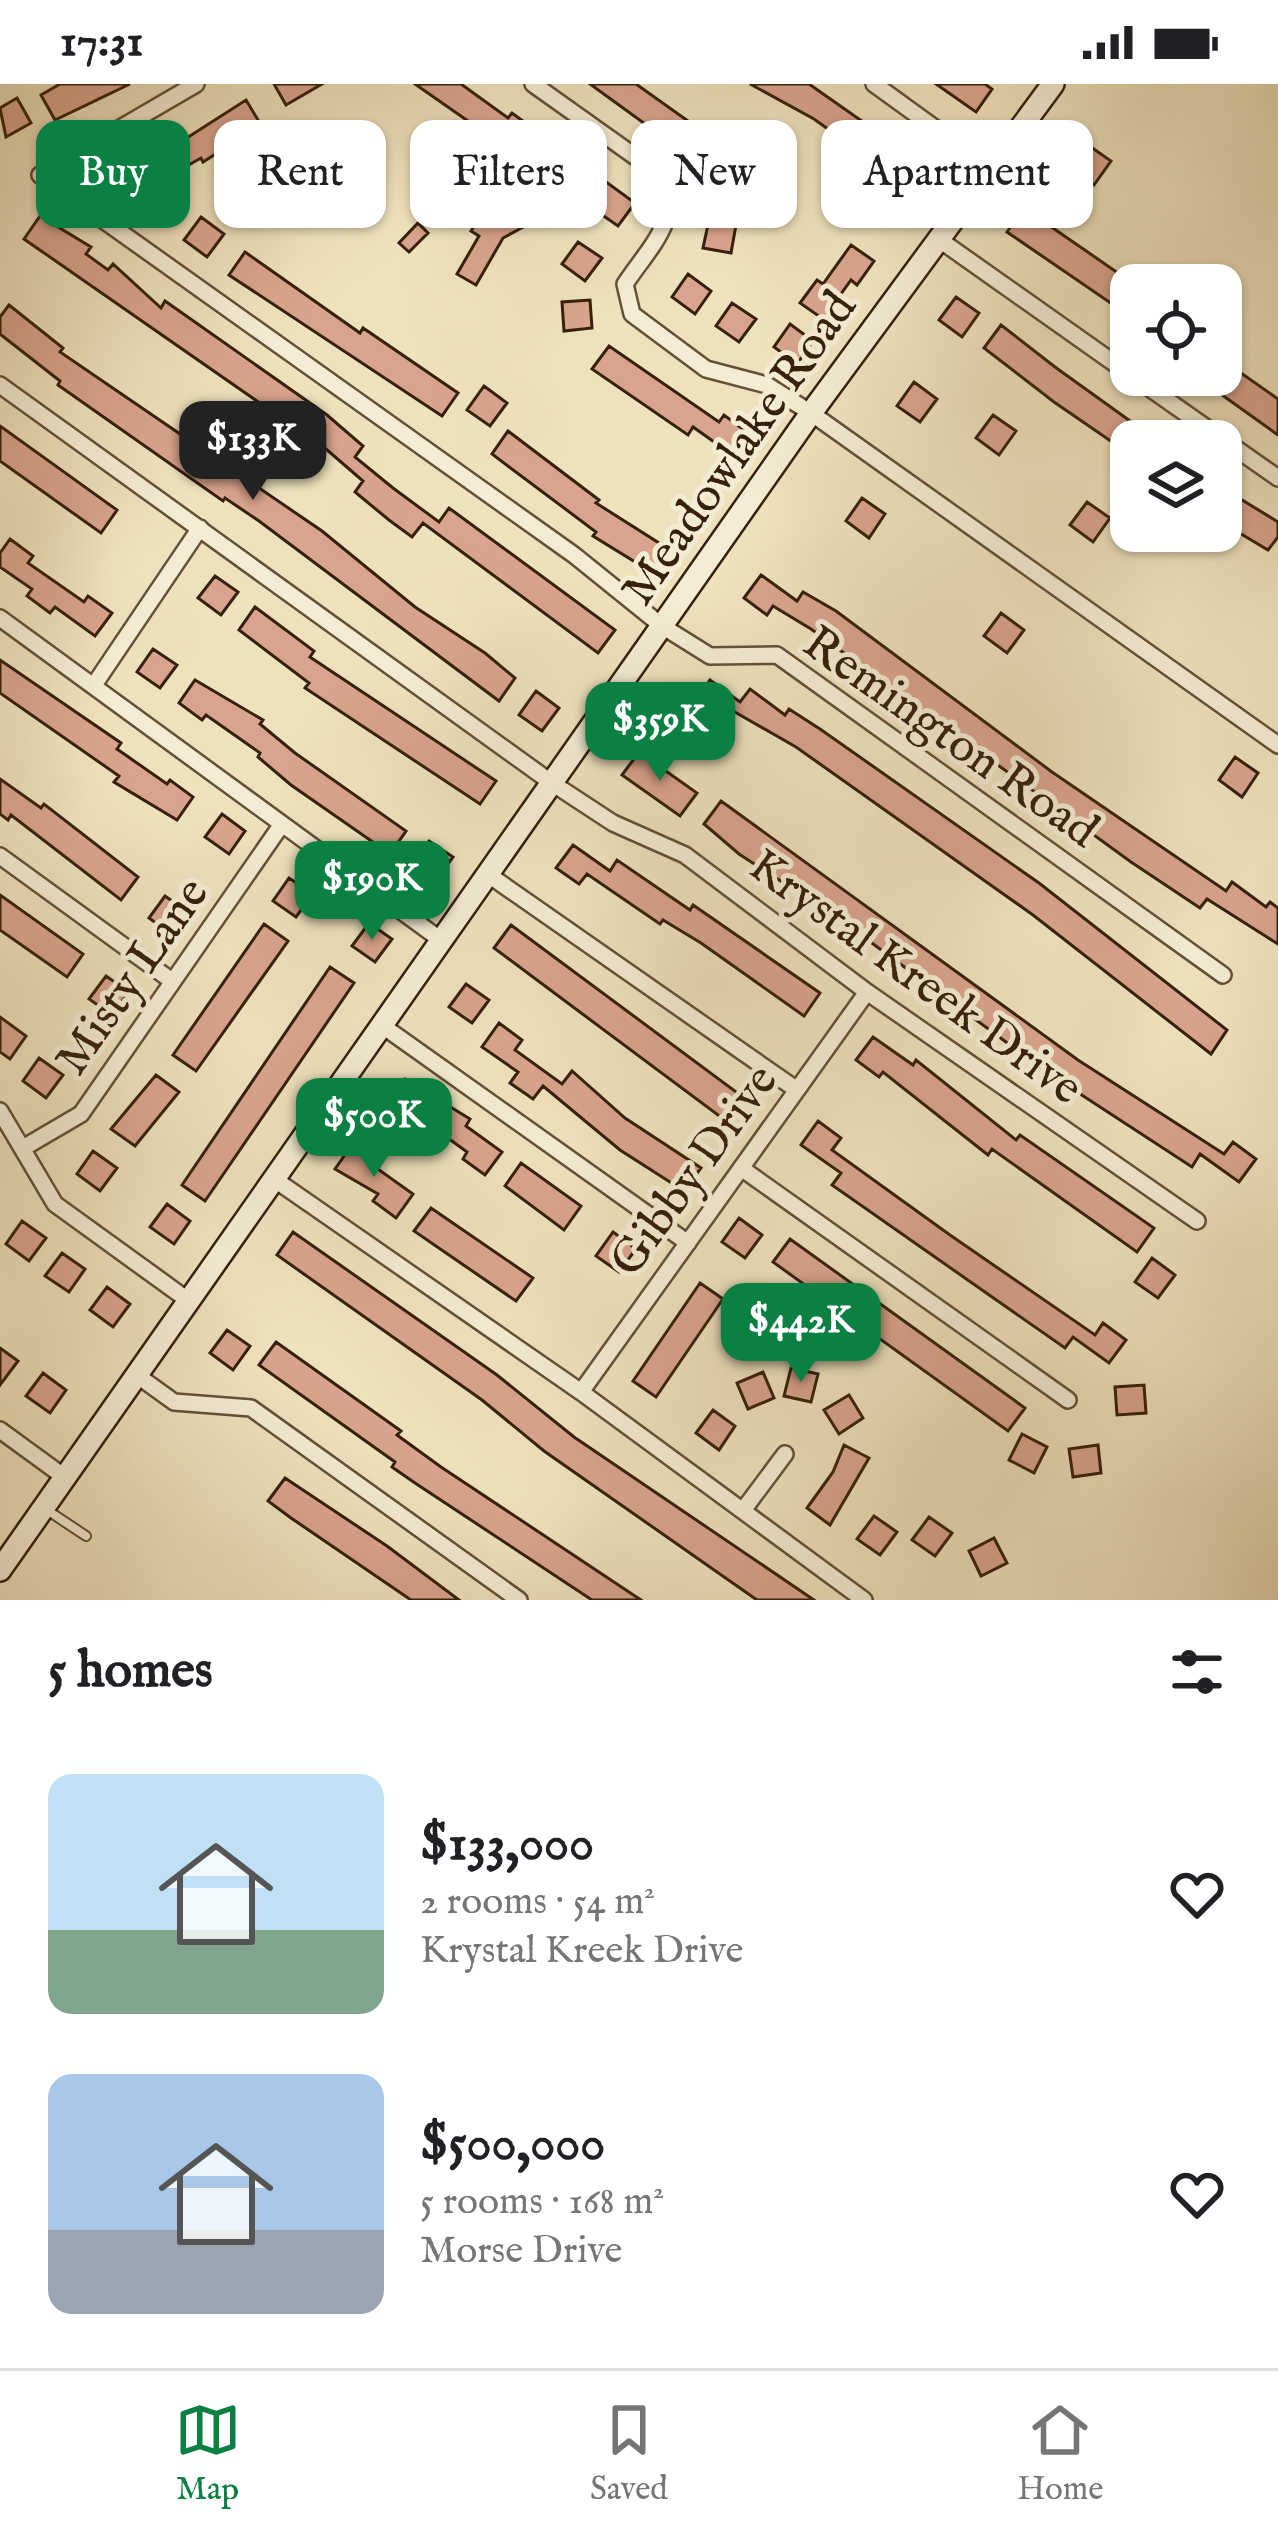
<!DOCTYPE html>
<meta charset="utf-8">
<style>
:root{--surface:#fff;--page:#f2f2f2;--text:#202124;--muted:#757577;--line:#e0e0e0;--accent:#0b8043}
body{margin:0;font-family:"IM FELL English",serif;background:var(--page);color:var(--text);height:100vh;display:flex;flex-direction:column;font-size:45px;white-space:nowrap}
*{box-sizing:border-box;margin:0}
p{font-size:39px;color:var(--muted)}
.icon{flex:none;width:66px;height:66px;fill:none;stroke:currentColor;stroke-width:2;stroke-linecap:round;stroke-linejoin:round}
.map{position:relative;height:1516px;overflow:hidden}
.panel{display:flex;flex-direction:column;background:var(--surface);flex:1}
.panel>*{flex:none}
.top-card{position:absolute;left:36px;top:36px;width:1206px;height:108px;display:flex;gap:24px}
.fabs{position:absolute;left:1110px;top:180px;display:grid;gap:24px}
.fabs a{display:grid;place-items:center;width:132px;height:132px;border-radius:24px;background:var(--surface);box-shadow:0 3px 9px #0004;font-size:60px}
.price{position:absolute;translate:-50% -102px;padding:0 27px;border-radius:24px;background:var(--accent);color:#fff;font-size:39px;line-height:78px;filter:drop-shadow(0 3px 6px #0008)}
.price::after{content:'';position:absolute;left:50%;top:72px;width:36px;height:27px;margin-left:-18px;background:inherit;clip-path:polygon(0 0,100% 0,50% 100%)}
.price.current{background:#222;color:#fff}
ul{padding:0;list-style:none}
li{display:flex;align-items:center;gap:36px;height:300px;padding:0 48px}
li span{display:grid;place-items:center;flex:none;width:336px;height:240px;border-radius:24px;color:#555}
li>.icon{margin-inline-start:auto}
span .icon{width:144px;height:144px;fill:#fffc;stroke-width:1}
li b{font-size:51px}
h2{display:flex;justify-content:space-between;align-items:center;height:144px;padding:0 48px;font-size:51px}
.chip{padding:0 42px;border-radius:24px;background:var(--surface);box-shadow:0 3px 9px #0004;font-size:42px;line-height:108px}
.chip.current{background:var(--accent);color:#fff}
.status{display:flex;justify-content:space-between;align-items:center;height:84px;padding:0 60px;background:var(--surface);direction:ltr}
.status svg{height:33px;fill:currentColor}
.tab-bar{display:flex;justify-content:space-around;align-items:center;height:168px;border-top:3px solid var(--line);background:var(--surface);font-size:33px;color:var(--muted)}
.tab-bar a{display:grid;justify-items:center;gap:6px}
.tab-bar .current{color:var(--accent)}
.map>svg:first-child{display:block}
.building{fill:#d9a48d;stroke:#36200a;stroke-width:3}
.lines{fill:none;stroke-linecap:round;stroke-linejoin:round}
.lane-casing{stroke:#645037;stroke-width:12}
.street-casing{stroke:#645037;stroke-width:20}
.secondary-casing{stroke:#36200a;stroke-width:26}
.lane{stroke:#f4ecd4;stroke-width:8}
.street{stroke:#f4ecd4;stroke-width:15}
.secondary{stroke:#f4ecd4;stroke-width:21}
.labels{text-anchor:middle;stroke-width:10;stroke-linejoin:round;paint-order:stroke}
.street-label{font-size:48px;fill:#36200a;stroke:#f4ecd4}
</style>
<div class="status"><b>17:31</b><svg viewBox="0 0 49 12"><path d="M0 12V9h3v3zM5 12V6h3v6zM10 12V3h3v9zM15 12V0h3v12zM26 1h20v11H26zM47 4h2v5h-2z"/></svg></div>
<div class="map">
<svg width="1278" height="1516" viewBox="0 0 1278 1516">
<rect width="100%" height="100%" fill="#eee2bd"/>
<filter id="stains"><feTurbulence type="fractalNoise" baseFrequency=".00167" numOctaves="4"/><feColorMatrix values="0 0 0 0 .2 0 0 0 0 .09 0 0 0 0 .02 0 0 0 .5 -.17"/></filter>
<radialGradient id="worn" r=".72"><stop offset=".6" stop-color="#630" stop-opacity="0"/><stop offset="1" stop-color="#630" stop-opacity=".3"/></radialGradient>
<path class="building" d="M60,0H130L55,36L41,11Z
M274,0H322L286,21Z
M415,0H461L508,34L512,29L635,119L618,142Z
M590,0H636L712,54L696,77Z
M750,0H809L936,89L920,111L814,35Z
M936,0H985L992,5L976,28Z
M17,14L31,39L6,53L0,24Z
M246,16L261,41L203,78L201,74L130,114L116,89L176,55L179,59Z
M1088,61L1111,77L1094,101L1071,84Z
M319,69L333,94L309,108L295,83Z
M732,87L740,114L713,122L705,94Z
M515,120L527,141L503,154L476,201L457,190L479,152L471,147L482,130L490,134Z
M1024,124L1131,198V233L1007,148Z
M40,132L91,163L86,170L108,186L113,180L161,224L165,217L327,331L363,362L355,373L393,404L439,438L449,424L615,546L598,569L423,439L412,453L389,436L355,408L363,397L326,365L24,155Z
M201,133L224,150L207,173L184,156Z
M709,136L736,141L731,169L703,164Z
M418,139L428,149L409,168L399,159Z
M578,158L602,174L585,197L562,180Z
M851,161L874,177L857,201L851,196L823,235L800,219L817,196L823,200Z
M245,168L360,249L363,244L458,309L442,332L229,191Z
M688,190L711,207L695,230L672,213Z
M956,213L979,229L962,253L939,236Z
M590,216L592,244L564,247L562,218Z
M732,219L756,235L739,258L716,242Z
M9,221L63,264L60,268L322,447L415,523L485,569L515,594L499,617L259,437L225,414L223,417L58,301L60,297L0,250V233Z
M790,240L813,257L797,280L774,263Z
M1001,241L1055,283L1158,357H1131V371L1054,318L984,264Z
M609,262L719,338L724,331L747,348L731,370L693,343L688,351L592,285Z
M1221,275L1278,315V351L1194,291H1221Z
M914,298L937,315L920,338L897,322Z
M484,302L507,319L490,342L467,326Z
M993,331L1016,347L999,371L976,354Z
M0,342L117,426L101,449L0,377Z
M508,347L599,416L596,419L670,466L653,489L593,452L596,448L492,370Z
M1221,403L1278,438V453L1268,466L1221,438Z
M862,414L885,430L869,454L846,437Z
M1087,418L1110,434L1093,458L1070,441Z
M10,455L33,472L28,479L84,518L88,512L112,529L95,552L55,523L50,529L27,512L32,505L0,483V469Z
M761,491L797,517L803,508L836,527L1052,688L1226,807L1232,798L1266,823L1270,818L1278,824V860L1207,815L1200,824L1131,778L811,545L773,522L767,531L744,514Z
M215,492L238,508L221,531L198,514Z
M255,523L314,567L310,573L496,697L480,720L305,604L309,599L239,546Z
M1001,529L1024,546L1007,569L984,552Z
M153,565L177,581L160,604L137,588Z
M0,576L121,659L117,665L167,700L170,696L193,713L177,736L114,698L119,692L0,609Z
M195,596L263,636L260,640L295,669L406,747L390,770L291,701L258,673L260,669L206,631L202,636L179,619Z
M710,596L740,618L750,605L785,631L789,625L820,645L1039,799L1227,946L1211,970L1033,831L796,663L726,623L716,636L694,620Z
M536,607L559,624L542,647L519,631Z
M639,668L697,709L680,732L622,691Z
M1235,673L1258,689L1242,713L1219,696Z
M0,695L41,724L44,720L138,793L121,816L11,731L8,736L0,730Z
M721,717L1078,976L1224,1070L1233,1058L1256,1075L1239,1098L1200,1070L1192,1083L1048,989L838,834L739,770L704,740Z
M222,730L245,747L229,770L205,753Z
M429,757L453,773L436,796L413,780Z
M573,761L610,787L617,776L690,826L693,821L820,909L804,932L701,859L663,836L660,840L587,790L579,800L556,784Z
M289,794L313,810L296,833L273,817Z
M0,811L83,870L67,893L0,846Z
M165,812L188,828L172,851L149,834Z
M369,839L392,855L375,878L352,862Z
M264,840L288,857L196,987L173,971Z
M511,841L747,1016L730,1040L494,864Z
M330,883L354,899L205,1117L182,1101Z
M106,892L129,908L112,931L89,915Z
M466,900L489,916L472,939L449,923Z
M0,933L26,952L10,975L0,968Z
M499,939L522,956L515,966L562,1000L572,987L625,1034L701,1084L684,1107L620,1066L543,1002L533,1015L510,999L518,988L482,963Z
M873,953L913,981L916,976L1016,1056L1020,1051L1154,1144L1137,1168L992,1065L988,1071L883,988L879,993L856,976Z
M39,974L63,991L46,1014L23,997Z
M156,991L179,1008L135,1062L111,1045Z
M405,995L470,1035L466,1042L502,1068L485,1091L463,1075L467,1068L415,1030L411,1035L388,1019Z
M818,1037L841,1054L832,1066L950,1151L1095,1251L1103,1239L1126,1256L1109,1279L1073,1253L1065,1264L832,1101L841,1089L801,1061Z
M354,1058L380,1077L375,1083L413,1110L396,1134L373,1117L378,1110L335,1085Z
M93,1067L117,1084L100,1107L77,1090Z
M521,1079L581,1122L564,1146L505,1102Z
M167,1120L190,1137L174,1160L150,1143Z
M431,1124L533,1194L516,1217L414,1147Z
M739,1134L762,1151L745,1174L722,1158Z
M22,1137L46,1154L29,1177L6,1160Z
M293,1148L497,1291L574,1353L814,1516H757L544,1367L482,1316L277,1171Z
M613,1148L636,1165L619,1188L596,1172Z
M790,1155L1025,1324L1008,1347L773,1178Z
M62,1169L85,1185L69,1208L45,1192Z
M1152,1174L1175,1191L1158,1214L1135,1198Z
M700,1199L723,1215L656,1313L633,1297Z
M107,1203L130,1220L113,1243L90,1226Z
M227,1246L250,1262L233,1286L210,1269Z
M276,1258L401,1347L397,1351L441,1383L641,1516H592L415,1399L392,1383L395,1378L259,1281Z
M0,1264L18,1277L0,1301Z
M791,1284L818,1290L811,1318L784,1312Z
M763,1288L774,1314L748,1325L737,1299Z
M43,1289L66,1306L50,1329L26,1312Z
M1144,1301L1146,1329L1117,1331L1115,1303Z
M849,1311L863,1334L839,1350L824,1326Z
M713,1326L735,1342L719,1366L696,1349Z
M1022,1350L1047,1363L1034,1389L1009,1376Z
M844,1361L869,1374L830,1441L807,1424L833,1388Z
M1098,1361L1101,1389L1073,1393L1069,1365Z
M285,1394L387,1462L459,1516H411L291,1434L268,1417Z
M874,1432L897,1448L880,1471L857,1455Z
M929,1433L952,1449L935,1472L912,1456Z
M994,1454L1007,1479L981,1492L969,1467Z"/>
<g class="lines">
<defs>
<path id="lane" d="M47,1426L86,1452"/>
<path id="street" d="M196,0L40,91L574,471L662,542L710,572L777,571L1223,891
M533,0L661,91C685,132 648,165 625,200L632,230L706,285L767,301L811,329L1278,661
M874,0L990,84
M937,154L1131,291
M1131,291L1278,394
M0,301L552,699L613,739L685,771L867,908L1197,1137
M0,534L441,856
M94,601L200,444
M0,772L172,897
M486,789L797,1006
M380,940L688,1159
M0,1027L55,1120L189,1217
M23,1064L81,1030L282,740
M741,1084L1068,1316
M274,1095L581,1308L864,1516
M138,1292L174,1318L251,1324L519,1516
M581,1308L867,908
M0,1346L63,1392
M744,1425L785,1370"/>
<path id="secondary" d="M0,1486L811,329L1053,0"/>
</defs>
<use href="#lane" class="lane-casing"/>
<use href="#street" class="street-casing"/>
<use href="#secondary" class="secondary-casing"/>
<use href="#lane" class="lane"/>
<use href="#street" class="street"/>
<use href="#secondary" class="secondary"/>
</g>
<g class="labels">
<g class="street-label">
<text transform="translate(737 363) rotate(-55)" y="17">Meadowlake Road</text>
<text transform="translate(952 651) rotate(35)" y="17">Remington Road</text>
<text transform="translate(130 891) rotate(-55)" y="17">Misty Lane</text>
<text transform="translate(917 891) rotate(36)" y="17">Krystal Kreek Drive</text>
<text transform="translate(692 1085) rotate(-54)" y="17">Gibby Drive</text>
</g>
</g>
<rect width="100%" height="100%" filter="url(#stains)"/>
<rect width="100%" height="100%" fill="url(#worn)"/>
</svg>
<div class="fabs">
<a><svg class="icon" aria-label="locate" viewBox="0 0 24 24"><circle cx="12" cy="12" r="6"/><path d="M12 2v4M12 18v4M2 12h4M18 12h4"/></svg></a>
<a><svg class="icon" aria-label="layers" viewBox="0 0 24 24"><path d="M12 4l9 5-9 5-9-5zM3 14l9 5 9-5"/></svg></a>
</div>
<b class="price current" style="left:253px;top:419px">$133K</b>
<b class="price" style="left:660px;top:700px">$359K</b>
<b class="price" style="left:372px;top:859px">$190K</b>
<b class="price" style="left:374px;top:1096px">$500K</b>
<b class="price" style="left:801px;top:1301px">$442K</b>
<div class="top-card">
<a class="chip current">Buy</a>
<a class="chip">Rent</a>
<a class="chip">Filters</a>
<a class="chip">New</a>
<a class="chip">Apartment</a>
</div>
</div>
<section class="panel">
<h2>5 homes<svg class="icon" aria-label="filters" viewBox="0 0 24 24"><path d="M4 7h16M4 17h16"/><circle cx="9" cy="7" r="2"/><circle cx="15" cy="17" r="2"/></svg></h2>
<ul>
<li><span style="background:linear-gradient(#bfe0f5 65%,#7fa58c 0)"><svg class="icon" aria-label="home" viewBox="0 0 24 24"><path d="M3 11l9-7 9 7M6 9v11h12V9"/></svg></span><div><b>$133,000</b><p>2 rooms · 54 m²</p><p>Krystal Kreek Drive</p></div><svg class="icon" aria-label="heart" viewBox="0 0 24 24"><path d="M12 20l-8-8c-3-5 5-10 8-4 3-6 11-1 8 4z"/></svg></li>
<li><span style="background:linear-gradient(#a9c7e8 65%,#9aa5b1 0)"><svg class="icon" aria-label="home" viewBox="0 0 24 24"><path d="M3 11l9-7 9 7M6 9v11h12V9"/></svg></span><div><b>$500,000</b><p>5 rooms · 168 m²</p><p>Morse Drive</p></div><svg class="icon" aria-label="heart" viewBox="0 0 24 24"><path d="M12 20l-8-8c-3-5 5-10 8-4 3-6 11-1 8 4z"/></svg></li>
</ul>
</section>
<nav class="tab-bar">
<a class="current"><svg class="icon" aria-label="map" viewBox="0 0 24 24"><path d="M3 6l6-2 6 2 6-2v14l-6 2-6-2-6 2zM9 4v14M15 6v14"/></svg>Map</a>
<a><svg class="icon" aria-label="saved" viewBox="0 0 24 24"><path d="M7 4h10v16l-5-4-5 4z"/></svg>Saved</a>
<a><svg class="icon" aria-label="home" viewBox="0 0 24 24"><path d="M3 11l9-7 9 7M6 9v11h12V9"/></svg>Home</a>
</nav>
